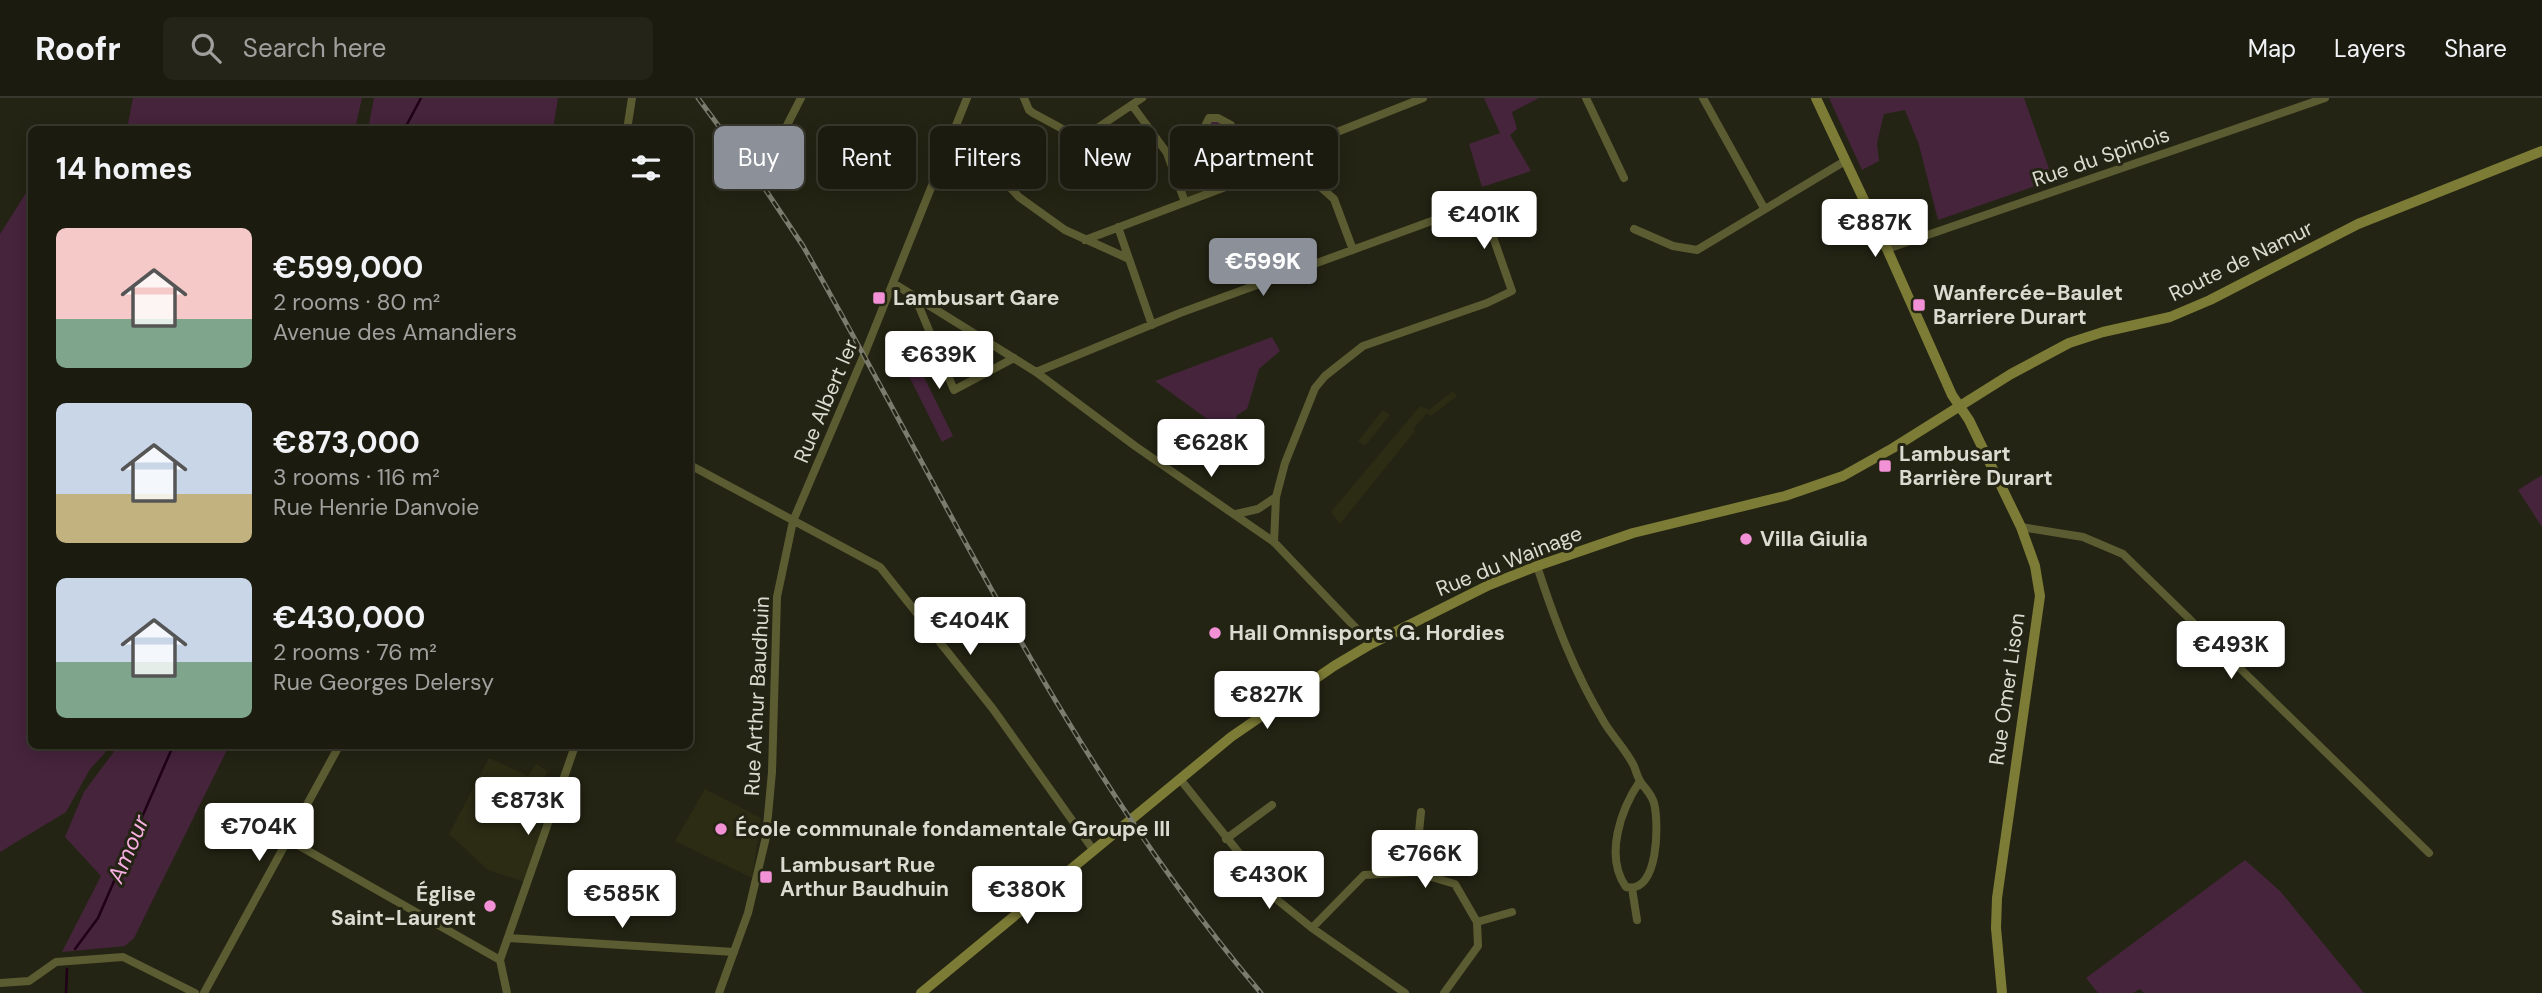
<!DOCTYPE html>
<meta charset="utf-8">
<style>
:root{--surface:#1b1b0f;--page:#242418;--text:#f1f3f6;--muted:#a0a19e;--line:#39392f;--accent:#8c9099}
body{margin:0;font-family:"DM Sans",sans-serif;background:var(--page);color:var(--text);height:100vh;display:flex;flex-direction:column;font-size:26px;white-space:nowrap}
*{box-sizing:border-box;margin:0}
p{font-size:23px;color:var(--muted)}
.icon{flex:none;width:38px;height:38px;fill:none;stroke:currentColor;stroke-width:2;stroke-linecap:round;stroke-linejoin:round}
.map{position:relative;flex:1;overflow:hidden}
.drawer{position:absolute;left:28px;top:28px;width:665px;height:623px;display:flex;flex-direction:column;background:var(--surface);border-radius:10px;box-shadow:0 4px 18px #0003,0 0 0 2px var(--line)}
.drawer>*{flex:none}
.guide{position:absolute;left:714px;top:28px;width:665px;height:63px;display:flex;gap:14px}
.price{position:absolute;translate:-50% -60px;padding:0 16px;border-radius:7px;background:#fff;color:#222;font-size:23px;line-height:46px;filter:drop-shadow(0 2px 4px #0008)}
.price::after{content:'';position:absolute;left:50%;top:42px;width:21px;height:16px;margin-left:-10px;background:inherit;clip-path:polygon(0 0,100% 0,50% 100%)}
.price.selected{background:var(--accent);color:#fff}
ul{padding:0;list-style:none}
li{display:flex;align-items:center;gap:21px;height:175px;padding:0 28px}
li span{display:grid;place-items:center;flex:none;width:196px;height:140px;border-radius:10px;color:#555}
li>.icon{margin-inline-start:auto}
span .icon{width:84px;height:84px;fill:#fffc;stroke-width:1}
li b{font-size:30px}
h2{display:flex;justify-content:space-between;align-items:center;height:84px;padding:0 28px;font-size:30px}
.chip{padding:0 24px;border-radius:10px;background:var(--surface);box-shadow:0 4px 18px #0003,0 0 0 2px var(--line);font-size:24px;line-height:63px}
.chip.selected{background:var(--accent);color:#fff}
header{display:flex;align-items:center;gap:42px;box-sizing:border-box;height:98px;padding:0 35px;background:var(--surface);border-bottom:2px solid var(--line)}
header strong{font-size:33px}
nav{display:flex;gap:38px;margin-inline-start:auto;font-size:24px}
.search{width:490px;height:63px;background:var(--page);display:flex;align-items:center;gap:18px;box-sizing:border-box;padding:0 24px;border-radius:10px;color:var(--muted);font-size:26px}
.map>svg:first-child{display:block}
.built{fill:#2c2c15}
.green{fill:#46243c}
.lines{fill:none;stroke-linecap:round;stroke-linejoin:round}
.stream{stroke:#1f0017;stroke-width:2.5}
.street{stroke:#5c5c32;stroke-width:8}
.secondary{stroke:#7d7c36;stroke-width:10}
.rail-casing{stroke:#7b7b6e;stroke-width:5}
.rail{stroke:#242414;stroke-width:2.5;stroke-dasharray:8;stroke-linecap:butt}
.poi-dot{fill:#f391d6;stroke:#242414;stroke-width:2.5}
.labels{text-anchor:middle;stroke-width:6;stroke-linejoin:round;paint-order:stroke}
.street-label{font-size:21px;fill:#dbdbd1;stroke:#242414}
.poi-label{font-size:21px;font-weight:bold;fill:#dbdbd1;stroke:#242414;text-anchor:start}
.water-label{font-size:23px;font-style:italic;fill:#f8afe1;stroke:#242414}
</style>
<header>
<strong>Roofr</strong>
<div class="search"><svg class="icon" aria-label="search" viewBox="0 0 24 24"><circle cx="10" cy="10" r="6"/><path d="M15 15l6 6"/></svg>Search here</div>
<nav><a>Map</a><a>Layers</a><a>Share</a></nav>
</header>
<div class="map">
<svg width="2542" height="895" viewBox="0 0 2542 895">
<rect width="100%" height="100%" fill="#242414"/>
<path class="built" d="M1265,42L1285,62L1189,99L1186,97L1180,74Z
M1453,293L1457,298L1431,318L1427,315L1414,330L1415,333L1340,426L1331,414L1420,308L1429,312Z
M1383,312L1390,317L1365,348L1358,343Z
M489,660L528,678L536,666L547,673L545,680L555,685L525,784L488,772L449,736Z
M705,691L761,720L752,780L675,743Z"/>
<path class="green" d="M133,0H362L355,31H127Z
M374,0H558L553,31H368Z
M1484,0H1539L1512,14L1517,31L1510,37L1531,73L1482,89L1469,46L1500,35Z
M1829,0H2024L2053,82L1938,122L1919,47L1905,12L1884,16L1877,45L1879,63L1862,72Z
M1210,24H1217L1229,30L1234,46L1210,56L1205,36Z
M31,87L32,648H107L105,655L90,671L66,714L0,754V136Z
M909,232L923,277L953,338L942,344L911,282L884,246Z
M1272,239L1280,253L1259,271L1247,311L1236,318L1239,325L1216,334L1210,323L1155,283Z
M2542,377V429L2518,392Z
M115,648H229L134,840L125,848L62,854L101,778L65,739L84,694L113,655Z
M2245,762L2280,793L2364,895H2144L2140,891L2133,895H2098L2086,880Z"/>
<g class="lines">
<path class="stream" d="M404,32L421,0
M75,851L98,820L173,648
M66,895L67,871"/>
<path class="street" d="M1024,0L1029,12L1033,15L1081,41L1142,0
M1586,0L1624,80
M1703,0L1764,110
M1132,7L1167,55L1185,104
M955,30L1019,99L1065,132L1127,160
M627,32L632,0
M783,35L801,0
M1321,46L1327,38L1423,0
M1208,60L1201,37L1209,20H1218L1231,27L1240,48
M1173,72L1262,39L1270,40L1292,64L1334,101L1353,152
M1118,129L1152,227
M1634,131L1673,148L1697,152L1845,63
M1085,142L1292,64
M1887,151L2325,0
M893,185L1036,274L1135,348L1274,444L1371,546
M915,199L954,292L1014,260
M1036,274L1180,215L1481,105L1512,193L1487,205L1363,248L1325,278L1315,290L1285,365L1276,399L1274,444
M690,367L880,469L993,611L1094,753
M1236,416L1258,411L1276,399
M2021,429L2083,439L2123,456L2429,755
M1537,468C1555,523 1574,574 1604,624C1613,639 1626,652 1634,668C1636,673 1637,678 1640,683C1645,691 1651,695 1654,705C1659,724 1659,797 1626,789C1604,758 1621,711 1640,683
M1180,681L1275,800L1312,830L1405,895
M1226,741L1272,707
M289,742L500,862
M1415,774L1421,714
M1632,790L1637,822
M1477,824L1512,814
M1312,830L1364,777L1415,774L1455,786L1477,824L1478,848L1444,895
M508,840L734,854
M500,862L575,648
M500,862L507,895
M0,885L29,883L56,864L123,859L195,895
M204,895L339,648
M719,895L748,815L766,739L772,674L777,499L793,423L864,257L967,0"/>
<path class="secondary" d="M1816,0L1887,151L1952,297L1969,322L2021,429L2035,468L2040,498L1997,800L1996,830L2002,895
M921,895L1231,639L1334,568L1371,546L1489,487L1537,468L1633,435L1785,398L1843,378L1893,350L2011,276L2069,245L2103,234L2170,219L2210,202L2358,126L2542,53"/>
<defs>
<path id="rail" d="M698,0L763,88L803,148C948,402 1070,671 1261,895"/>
</defs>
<use href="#rail" class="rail-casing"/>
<use href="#rail" class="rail"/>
</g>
<g class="poi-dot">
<rect x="872" y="193" width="14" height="14" rx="3.5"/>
<rect x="1912" y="200" width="14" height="14" rx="3.5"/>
<rect x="1878" y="361" width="14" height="14" rx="3.5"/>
<circle cx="1746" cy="441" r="7"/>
<circle cx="1215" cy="535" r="7"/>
<circle cx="721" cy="731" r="7"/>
<rect x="759" y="772" width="14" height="14" rx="3.5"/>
<circle cx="490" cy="808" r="7"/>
</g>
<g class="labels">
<g class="street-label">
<text transform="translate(2101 59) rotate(-19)" y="7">Rue du Spinois</text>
<text transform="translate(2241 163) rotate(-26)" y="7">Route de Namur</text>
<text transform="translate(826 303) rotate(-67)" y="7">Rue Albert Ier</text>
<text transform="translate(1509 463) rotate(-22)" y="7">Rue du Wainage</text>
<text transform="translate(2007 591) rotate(-82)" y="7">Rue Omer Lison</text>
<text transform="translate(757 598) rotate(-87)" y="7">Rue Arthur Baudhuin</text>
</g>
<g class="poi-label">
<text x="1933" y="202">Wanfercée-Baulet<tspan x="1933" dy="24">Barriere Durart</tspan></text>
<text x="893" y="207">Lambusart Gare</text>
<text x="1899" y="363">Lambusart<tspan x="1899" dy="24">Barrière Durart</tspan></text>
<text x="1760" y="448">Villa Giulia</text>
<text x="1229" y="542">Hall Omnisports G. Hordies</text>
<text x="735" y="738">École communale fondamentale Groupe III</text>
<text x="780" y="774">Lambusart Rue<tspan x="780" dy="24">Arthur Baudhuin</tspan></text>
<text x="476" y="803" text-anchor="end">Église<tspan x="476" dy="24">Saint-Laurent</tspan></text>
</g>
<g class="water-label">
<text transform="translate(128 751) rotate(-67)" y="8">Amour</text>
</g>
</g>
</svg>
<b class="price" style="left:1484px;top:153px">€401K</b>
<b class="price" style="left:1875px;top:161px">€887K</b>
<b class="price selected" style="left:1263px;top:200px">€599K</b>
<b class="price" style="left:939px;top:293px">€639K</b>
<b class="price" style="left:1211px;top:381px">€628K</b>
<b class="price" style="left:970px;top:559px">€404K</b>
<b class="price" style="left:2231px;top:583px">€493K</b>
<b class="price" style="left:1267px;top:633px">€827K</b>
<b class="price" style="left:528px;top:739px">€873K</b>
<b class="price" style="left:259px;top:765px">€704K</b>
<b class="price" style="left:1425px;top:792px">€766K</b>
<b class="price" style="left:1269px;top:813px">€430K</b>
<b class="price" style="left:1027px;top:828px">€380K</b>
<b class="price" style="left:622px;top:832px">€585K</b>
<div class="guide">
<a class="chip selected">Buy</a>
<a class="chip">Rent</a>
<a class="chip">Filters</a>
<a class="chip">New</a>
<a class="chip">Apartment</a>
</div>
<section class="drawer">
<h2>14 homes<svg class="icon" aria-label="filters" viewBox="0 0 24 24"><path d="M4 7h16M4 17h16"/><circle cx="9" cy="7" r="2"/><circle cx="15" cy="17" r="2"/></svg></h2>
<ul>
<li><span style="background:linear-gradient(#f6c9c9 65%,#7fa58c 0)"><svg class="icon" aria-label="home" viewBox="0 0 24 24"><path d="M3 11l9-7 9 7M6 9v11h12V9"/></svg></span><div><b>€599,000</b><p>2 rooms · 80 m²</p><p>Avenue des Amandiers</p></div></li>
<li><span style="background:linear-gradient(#c9d6e8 65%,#c2b280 0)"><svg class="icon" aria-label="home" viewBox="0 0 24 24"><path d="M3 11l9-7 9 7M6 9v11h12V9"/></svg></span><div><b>€873,000</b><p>3 rooms · 116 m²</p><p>Rue Henrie Danvoie</p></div></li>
<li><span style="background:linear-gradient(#c9d6e8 60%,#7fa58c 0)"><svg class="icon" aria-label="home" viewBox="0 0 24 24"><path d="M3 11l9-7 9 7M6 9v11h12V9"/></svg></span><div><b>€430,000</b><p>2 rooms · 76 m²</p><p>Rue Georges Delersy</p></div></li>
</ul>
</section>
</div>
